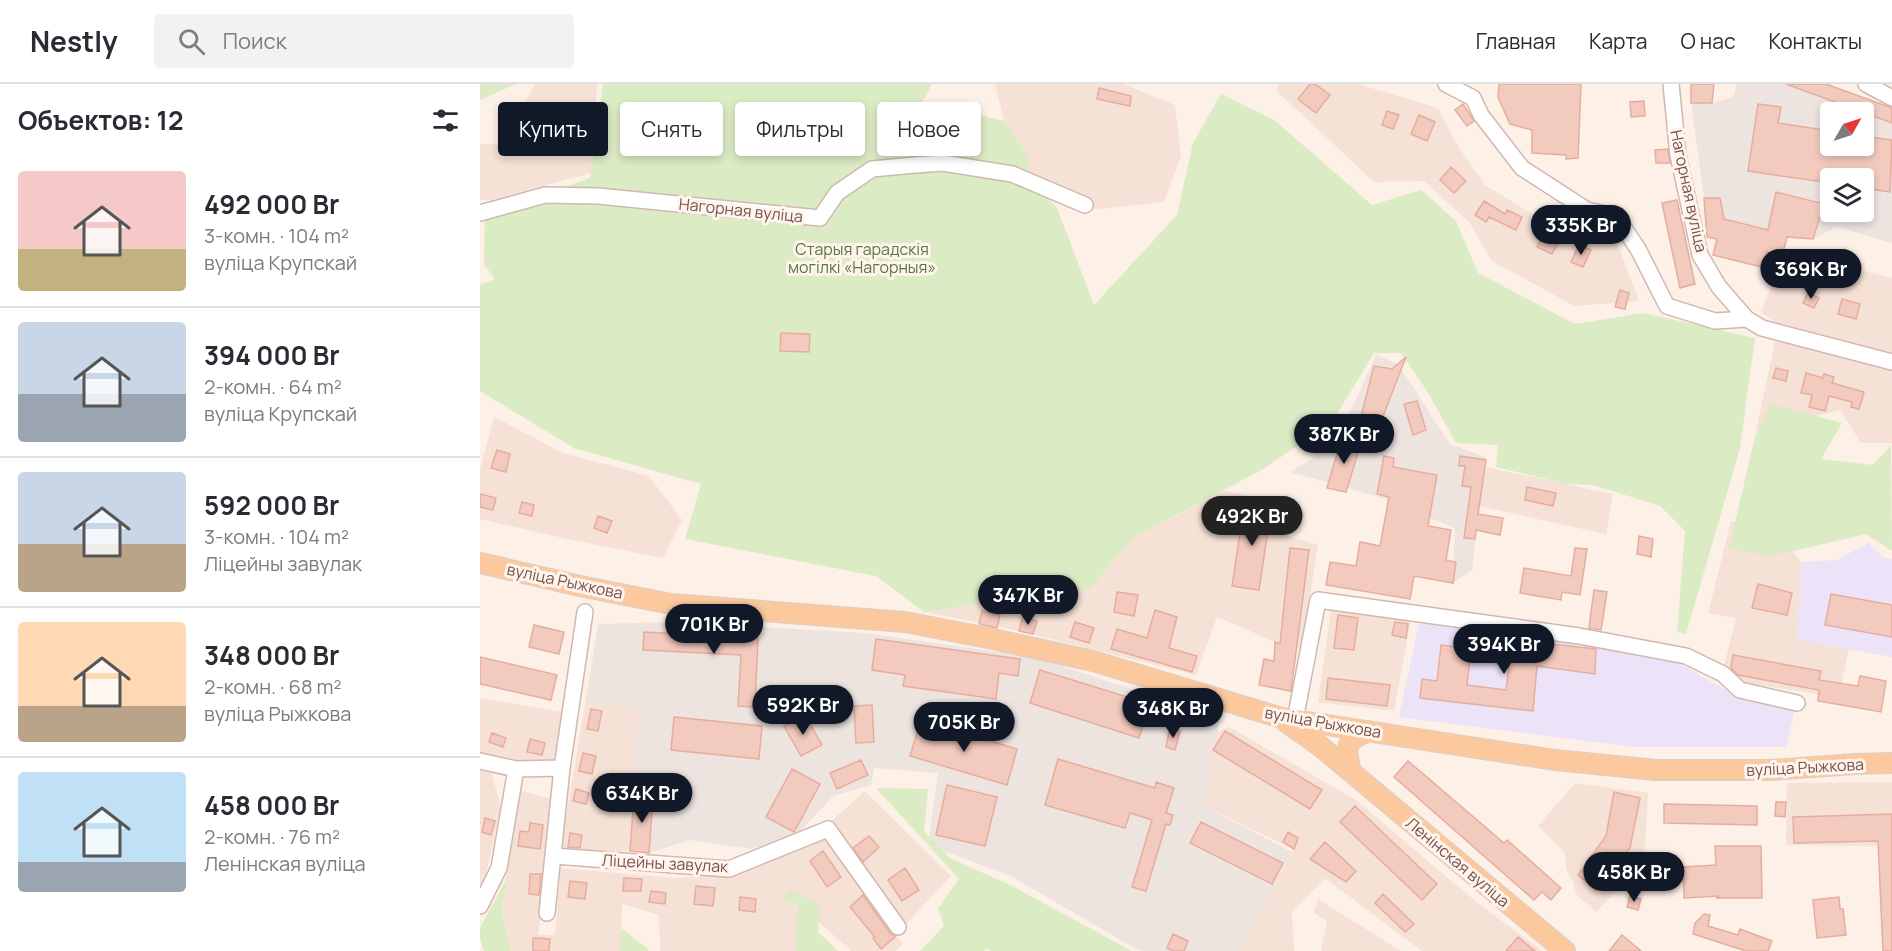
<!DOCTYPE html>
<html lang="ru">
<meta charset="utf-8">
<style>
:root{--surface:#fff;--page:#f2f2f3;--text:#2b2b33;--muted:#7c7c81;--line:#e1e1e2;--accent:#111827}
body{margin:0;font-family:Manrope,sans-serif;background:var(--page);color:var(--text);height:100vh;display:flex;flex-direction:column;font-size:22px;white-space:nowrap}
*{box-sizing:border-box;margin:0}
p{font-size:20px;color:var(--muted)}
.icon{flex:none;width:33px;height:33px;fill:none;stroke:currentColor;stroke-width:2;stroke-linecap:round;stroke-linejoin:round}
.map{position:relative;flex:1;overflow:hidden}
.side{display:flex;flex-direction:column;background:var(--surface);width:480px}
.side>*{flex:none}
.guide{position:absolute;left:18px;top:18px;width:570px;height:54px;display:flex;gap:12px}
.needle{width:39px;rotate:51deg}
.controls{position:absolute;left:1340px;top:18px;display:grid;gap:12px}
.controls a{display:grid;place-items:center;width:54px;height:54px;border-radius:6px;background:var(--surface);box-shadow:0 3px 9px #0003;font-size:30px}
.price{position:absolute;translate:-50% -51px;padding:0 14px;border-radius:21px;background:var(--accent);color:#fff;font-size:20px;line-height:39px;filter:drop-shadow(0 2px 3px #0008)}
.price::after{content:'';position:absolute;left:50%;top:36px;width:18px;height:14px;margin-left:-9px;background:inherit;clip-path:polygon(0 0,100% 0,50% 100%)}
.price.current{background:#222;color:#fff}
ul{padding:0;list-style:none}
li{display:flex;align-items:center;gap:18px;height:150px;padding:0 18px}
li+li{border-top:2px solid var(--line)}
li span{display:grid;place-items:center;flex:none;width:168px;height:120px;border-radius:6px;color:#555}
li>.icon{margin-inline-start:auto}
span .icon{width:72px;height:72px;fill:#fffc;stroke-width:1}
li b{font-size:26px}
h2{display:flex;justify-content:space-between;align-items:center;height:72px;padding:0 18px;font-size:26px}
.tag{padding:0 21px;border-radius:6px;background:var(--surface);box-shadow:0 3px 9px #0003;font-size:21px;line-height:54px}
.tag.current{background:var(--accent);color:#fff}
header{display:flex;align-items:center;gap:36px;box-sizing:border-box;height:84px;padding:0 30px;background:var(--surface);border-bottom:2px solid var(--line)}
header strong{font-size:28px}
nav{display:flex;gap:33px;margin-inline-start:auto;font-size:21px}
.search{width:420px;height:54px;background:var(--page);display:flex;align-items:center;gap:15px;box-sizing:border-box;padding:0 21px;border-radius:6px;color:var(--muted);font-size:22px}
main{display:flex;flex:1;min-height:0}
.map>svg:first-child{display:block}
.residential{fill:#f5e1d5}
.industrial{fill:#ede4e0;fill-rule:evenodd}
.education{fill:#ede3f9}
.green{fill:#dbebc4}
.building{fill:#f3cabe;stroke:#e6ad9e;stroke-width:1.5}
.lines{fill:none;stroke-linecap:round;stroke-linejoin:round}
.minor-casing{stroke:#d1b8af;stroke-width:18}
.major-casing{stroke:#d9cfcc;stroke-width:22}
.minor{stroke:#fff;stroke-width:15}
.major{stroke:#fcc99e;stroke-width:20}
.labels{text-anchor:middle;stroke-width:6;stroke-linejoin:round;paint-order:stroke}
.street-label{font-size:16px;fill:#77524a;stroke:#fff5ee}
.park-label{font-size:16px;fill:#59773f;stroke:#fff5ee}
</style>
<header>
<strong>Nestly</strong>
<div class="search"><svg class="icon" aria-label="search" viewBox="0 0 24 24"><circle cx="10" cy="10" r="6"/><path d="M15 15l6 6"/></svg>Поиск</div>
<nav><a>Главная</a><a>Карта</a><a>О нас</a><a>Контакты</a></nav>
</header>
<main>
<section class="side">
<h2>Объектов: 12<svg class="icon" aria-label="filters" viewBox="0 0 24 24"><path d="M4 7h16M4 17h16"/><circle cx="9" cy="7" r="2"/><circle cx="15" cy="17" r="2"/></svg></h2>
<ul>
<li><span style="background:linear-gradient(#f6c9c9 65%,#c2b280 0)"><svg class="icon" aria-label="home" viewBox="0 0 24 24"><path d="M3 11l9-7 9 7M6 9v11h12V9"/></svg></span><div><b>492 000 Br</b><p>3-комн. · 104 m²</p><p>вуліца Крупскай</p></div></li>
<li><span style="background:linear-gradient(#c9d6e8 60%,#9aa5b1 0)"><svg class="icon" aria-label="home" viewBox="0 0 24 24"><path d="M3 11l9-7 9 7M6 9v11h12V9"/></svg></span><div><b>394 000 Br</b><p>2-комн. · 64 m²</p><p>вуліца Крупскай</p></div></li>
<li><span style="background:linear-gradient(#c9d6e8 60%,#b9a48a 0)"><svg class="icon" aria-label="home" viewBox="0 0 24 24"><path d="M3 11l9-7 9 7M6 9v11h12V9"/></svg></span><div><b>592 000 Br</b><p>3-комн. · 104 m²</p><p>Ліцейны завулак</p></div></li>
<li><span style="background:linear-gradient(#ffd9b3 70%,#b9a48a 0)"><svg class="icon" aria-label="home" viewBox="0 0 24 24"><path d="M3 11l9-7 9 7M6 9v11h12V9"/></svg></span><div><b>348 000 Br</b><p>2-комн. · 68 m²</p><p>вуліца Рыжкова</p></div></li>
<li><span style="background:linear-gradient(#bfe0f5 75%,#9aa5b1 0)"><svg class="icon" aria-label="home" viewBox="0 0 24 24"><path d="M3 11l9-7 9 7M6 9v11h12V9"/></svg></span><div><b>458 000 Br</b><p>2-комн. · 76 m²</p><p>Ленінская вуліца</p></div></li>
</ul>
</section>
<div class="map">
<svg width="1412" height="867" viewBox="0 0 1412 867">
<rect width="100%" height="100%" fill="#fdf0e7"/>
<path class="residential" d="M55,0H117L111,89L10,116H0V60H21Z
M515,0H643L695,21L701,72L684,118L608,126L547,91L544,65L524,37Z
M799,0H878L958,24L979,64L1005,101L1060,135L1105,145L1136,156L1159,217L1094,222L1012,177L989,138L944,97L894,98L797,7Z
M1302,172L1358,181L1412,194V273L1299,241L1281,228Z
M1296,253L1412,286V359H1381L1360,326L1276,347Z
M14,333L83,369L169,392L202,436L183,474L92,456L0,435V386Z
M1005,383L1133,410L1126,450L999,422Z
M744,407L801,419L799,449L838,461L822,565L800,560L737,533L716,591L535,546L444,528L610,505L652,455Z
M1251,437L1296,445L1321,478L1317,555L1369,565L1358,613L1264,599L1243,586L1256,534L1228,529Z
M851,525L931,535L914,627L838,618Z
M0,614L83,628L74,676L28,677L0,670Z
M106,616L161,624L150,710V767L86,769L81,761Z
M749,643L876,716L989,812L1062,867H942L845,794L812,828L814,867H758L813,765L724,722L737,648Z
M0,687L12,689L21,725L3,802H0Z
M1412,698V762L1306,761L1307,699Z
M1095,699L1168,709L1164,777L1116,828L1096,810L1093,797L1086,785L1085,769L1058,742Z
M41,707L76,716L58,851H75L81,784L193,794L257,789L344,752L423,860L415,867H371L319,820L316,867H180L179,831L142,820L141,867H31L22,830L33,734Z
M385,707L471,792L424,842L350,738Z
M838,815L921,867H841L847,837L834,829Z"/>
<path class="industrial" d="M1257,0H1346L1412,24V159L1356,143L1333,155L1307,153L1302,172L1227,153L1224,114L1211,19H1232L1253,13ZM1350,28H1383V62H1350ZM1350,94H1383V128H1350Z
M896,271L918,280L970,360L1006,373L992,486L973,499L975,444L896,412L810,388L832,375L842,358L871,326Z
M194,538L385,549L554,573L740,634L724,722L812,768L758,867H664L656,865L531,792L448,761L458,689L394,684L391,701L353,712L317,751L272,765L210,756L169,769L150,767V711L161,624L106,616L118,540Z"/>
<path class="education" d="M1388,459L1404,474L1412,475V573L1317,556L1321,478L1357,476Z
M939,539L1189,573L1259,614L1315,625L1306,663H1153L919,633Z"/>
<path class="green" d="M0,0H36L0,16Z
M123,0H452L442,18L464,26L476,25L524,37L544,65L549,79L547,91L577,124L614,221L697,131L713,59L741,10L794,36L892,121L941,106L976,137L998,189L1095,240L1163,229L1275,254L1260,364L1206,550L1197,548L1205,447L1180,422L1113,401L1086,400L1016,383L1018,361L976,359L947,307L921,269H894L852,338L785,384L652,455L610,505L444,528L396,492L205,455L221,400L94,364L0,307V201L15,195L4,180L5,133L110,94Z
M1291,320L1362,339L1341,375L1393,381L1411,361L1412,467L1386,450L1287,473L1249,464L1275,353Z
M396,704L448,705L444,747L470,774L532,802L652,867H512L507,865L503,867H440L464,842L458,824L479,795Z
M26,796L22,830L31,867H4L0,854V844Z
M311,806L339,820L338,848L358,867H316L318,819L300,818Z
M141,844L168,865L169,867H141Z"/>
<path class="building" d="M830,0H835L850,11L836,29L818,15Z
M1019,0H1101L1098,74L1086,75V71L1052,69V46L1030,40L1018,13Z
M1211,0H1234L1232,19H1211Z
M1306,0H1346L1412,24V39Z
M619,4L651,12L650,22L617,15Z
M1164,17L1165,32L1151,33L1150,18Z
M983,20L994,37L987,42L975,26Z
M1278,20L1301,23L1298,39L1350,47V62H1383V52L1412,56L1410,108L1383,104V94H1350V99L1268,87Z
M907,27L919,31L913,45L902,41Z
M939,31L955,38L947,57L931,50Z
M50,37L66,41L59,65L43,61Z
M1188,65L1190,79H1176L1175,66Z
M971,83L986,97L974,109L960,96Z
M1296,108L1344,120L1333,155L1307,153L1302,172L1287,168L1282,183L1233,171L1237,155L1227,153L1224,114H1240L1244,135L1288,146Z
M1197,116L1215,200L1200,204L1182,119Z
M1004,117L1025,130L1027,126L1042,133L1036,146L1009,133L1006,138L995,131Z
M1066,146L1081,153L1072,170L1057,163Z
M1099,161L1111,166L1103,183L1091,178Z
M1140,206L1149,209L1145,225L1135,223Z
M1328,209L1339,214L1334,224L1323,219Z
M1362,215L1380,220L1376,235L1358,230Z
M301,249L330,250L329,268L300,267Z
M926,273L896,350L878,344L894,282L912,285Z
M1296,284L1308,287L1306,297L1293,294Z
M1326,289L1343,294L1344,290L1354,293L1352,299L1384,308L1379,325L1371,323L1372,318L1349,312L1345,327L1329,323L1332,311L1321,309Z
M937,317L946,346L933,351L924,320Z
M862,353L881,359L866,408L847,404Z
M17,366L30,370L26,388L11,384Z
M904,372L914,374L913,383L957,391L948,442L971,446L966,476L976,478L973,499L934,492L930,515L846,501L850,478L876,482L880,458L900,462L909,413L897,410Z
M980,372L1006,376L998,430L1023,434L1020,451L996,446L995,455L984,454L991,403L982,402L985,382H979Z
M1047,403L1076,409L1073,422L1045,416Z
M0,410L16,414L13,426L0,423Z
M42,418L54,421L52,432L39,429Z
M770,419L795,425L793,440L789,439L779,506L752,502L762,436L766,437Z
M118,432L132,437L127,449L114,444Z
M1159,452L1173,455L1171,473L1157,470Z
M810,464L829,466L811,607L779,601L784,575L794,577L795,558L800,560Z
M1095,464L1107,465L1100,511L1082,508L1081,516L1040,509L1044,484L1091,492Z
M1278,500L1312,509L1307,531L1272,524Z
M1114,506L1127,508L1121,546L1109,544Z
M637,508L658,511L654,532L634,528Z
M1351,510L1412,521V553L1345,541Z
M675,526L697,533L689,564L717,572L712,588L631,565L637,545L667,554Z
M502,527L520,531L517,544L499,540Z
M858,531L878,534L874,566L854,564Z
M543,533L557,537L553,550L539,547Z
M595,538L614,544L609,559L590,553Z
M915,538L928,540L926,554L912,551Z
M54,541L84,548L79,570L49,563Z
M164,548L278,554L275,623L258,622L261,571L163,566Z
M396,555L540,575L538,592L519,589L516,615L423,602L425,591L392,586Z
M1053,558L1116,565L1115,590L1057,582L1053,627L940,614L942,595L957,597L961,561L991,565L987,601L1026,606L1031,566L1052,568Z
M1253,571L1341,587L1339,596L1378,602L1380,592L1406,597L1401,628L1338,617L1339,606L1258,591L1251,584Z
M0,573L77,591L71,616L0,600Z
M560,586L670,620L659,654L550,619Z
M848,594L910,601L907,622L846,615Z
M392,621L394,658L376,659L374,622Z
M111,625L122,627L118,647L107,645Z
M325,631L342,661L321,672L304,642Z
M194,633L282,642L279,675L191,666Z
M441,636L537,665L527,701L430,672Z
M690,643L700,647L695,666L686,663Z
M745,647L842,706L830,725L733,666Z
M12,649L26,654L23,663L9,658Z
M50,655L65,659L62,671L47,668Z
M103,669L116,672L112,690L99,687Z
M578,675L675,704L676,698L694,704L686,729L693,731L690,741L686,740L666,807L652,803L672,736L650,729L645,744L565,721Z
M381,676L388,691L357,705L350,689Z
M928,677L1024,759L1027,756L1081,804L1071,816L1062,808L1054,816L914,693Z
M312,685L340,700L314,748L286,733Z
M467,701L517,713L505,762L456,751Z
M96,705L109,709L106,720L93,717Z
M1134,708L1160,714L1150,764L1116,806L1098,791L1126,752Z
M154,712L173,714L169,769L150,767Z
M1296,718H1306L1305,733L1295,732Z
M1184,720L1277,722V741L1184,739Z
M875,722L957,800L942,816L860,738Z
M1412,730V867H1403L1398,757L1314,759L1313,733Z
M5,734L15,737L11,751L2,748Z
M721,738L803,779L792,800L710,759Z
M50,739L63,741L60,765L38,762L40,747L49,748Z
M808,748L818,754L814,765L803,758Z
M90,749L102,751L100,764L88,763Z
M389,752L399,763L383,778L373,764Z
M845,758L876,787L866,798L830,775Z
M1235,762H1281L1282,814H1237L1239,812L1204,814L1203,783L1236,781Z
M343,767L361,793L347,803L330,777Z
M425,784L439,806L422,817L408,796Z
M50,790H61L59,811L49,810Z
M144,794L162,795L161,807H143Z
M90,797L107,799L105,815L88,813Z
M216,802L235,804L233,822L214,820Z
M171,807L186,809L185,820L169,818Z
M903,810L934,840L925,848L895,819Z
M383,811L410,849L415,853L401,865L393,854L395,853L370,823Z
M1150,812L1161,815L1158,826L1147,823Z
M260,813L276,815L275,828L259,826Z
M1359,813L1360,825H1363L1366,851L1337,854L1333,816Z
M1224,830L1230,831L1228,842L1258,851L1260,845L1292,857L1288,867H1266L1213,850L1215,839Z
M693,850L708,857L704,867H694L687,864Z
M1142,851L1161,867H1129Z
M1038,853L1055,867H1026Z
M53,854L70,855L69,867H53Z"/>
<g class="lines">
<defs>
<path id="minor" d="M966,0L993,14L1001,31L1042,84L1107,126L1124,130L1140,138L1158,165L1187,222L1235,237L1267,235L1282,244L1412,278
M1191,0L1198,71L1220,171L1239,203L1267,235
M1386,0L1412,14
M0,129L65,111L118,112L340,134L357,109L392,85L435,81L463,79L532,90L605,121
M815,636L838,516L1099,552L1206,572L1243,590L1260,606L1317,619
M0,677L36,685L82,684
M74,772L249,785L348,745L418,843
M0,822L19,784L36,685
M67,829L82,684L105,528"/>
<path id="major" d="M0,479L100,502L191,520L425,538L508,554L613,577L802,634L1075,676L1176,686H1291L1375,680L1412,679
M806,638L840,662L1085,867
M871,688C865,663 864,657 889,647"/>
</defs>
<use href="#minor" class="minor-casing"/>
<use href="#major" class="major-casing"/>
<use href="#minor" class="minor"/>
<use href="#major" class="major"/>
</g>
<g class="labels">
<g class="street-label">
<text transform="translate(1209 107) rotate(78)" y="6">Нагорная вуліца</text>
<text transform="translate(261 126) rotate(6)" y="6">Нагорная вуліца</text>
<text transform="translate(85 497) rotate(12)" y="6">вуліца Рыжкова</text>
<text transform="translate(843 638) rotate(10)" y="6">вуліца Рыжкова</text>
<text transform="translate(1325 683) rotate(-3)" y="6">вуліца Рыжкова</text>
<text transform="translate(978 778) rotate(40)" y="6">Ленінская вуліца</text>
<text transform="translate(185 779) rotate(3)" y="6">Ліцейны завулак</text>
</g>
<g class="park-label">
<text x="382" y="171">Старыя гарадскія<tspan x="382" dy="18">могілкі «Нагорныя»</tspan></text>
</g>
</g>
</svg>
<div class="controls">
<a><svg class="needle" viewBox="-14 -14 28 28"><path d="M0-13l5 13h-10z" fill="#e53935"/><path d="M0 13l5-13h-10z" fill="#7c7c81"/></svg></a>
<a><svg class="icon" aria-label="layers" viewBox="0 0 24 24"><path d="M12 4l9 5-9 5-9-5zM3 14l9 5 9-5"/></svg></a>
</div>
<b class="price" style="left:1101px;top:172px">335K Br</b>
<b class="price" style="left:1331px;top:216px">369K Br</b>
<b class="price" style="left:864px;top:381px">387K Br</b>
<b class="price current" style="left:772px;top:463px">492K Br</b>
<b class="price" style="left:548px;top:542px">347K Br</b>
<b class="price" style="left:234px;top:571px">701K Br</b>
<b class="price" style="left:1024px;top:591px">394K Br</b>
<b class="price" style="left:323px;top:652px">592K Br</b>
<b class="price" style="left:693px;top:655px">348K Br</b>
<b class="price" style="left:484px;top:669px">705K Br</b>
<b class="price" style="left:162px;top:740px">634K Br</b>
<b class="price" style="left:1154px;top:819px">458K Br</b>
<div class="guide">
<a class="tag current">Купить</a>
<a class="tag">Снять</a>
<a class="tag">Фильтры</a>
<a class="tag">Новое</a>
</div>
</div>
</main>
